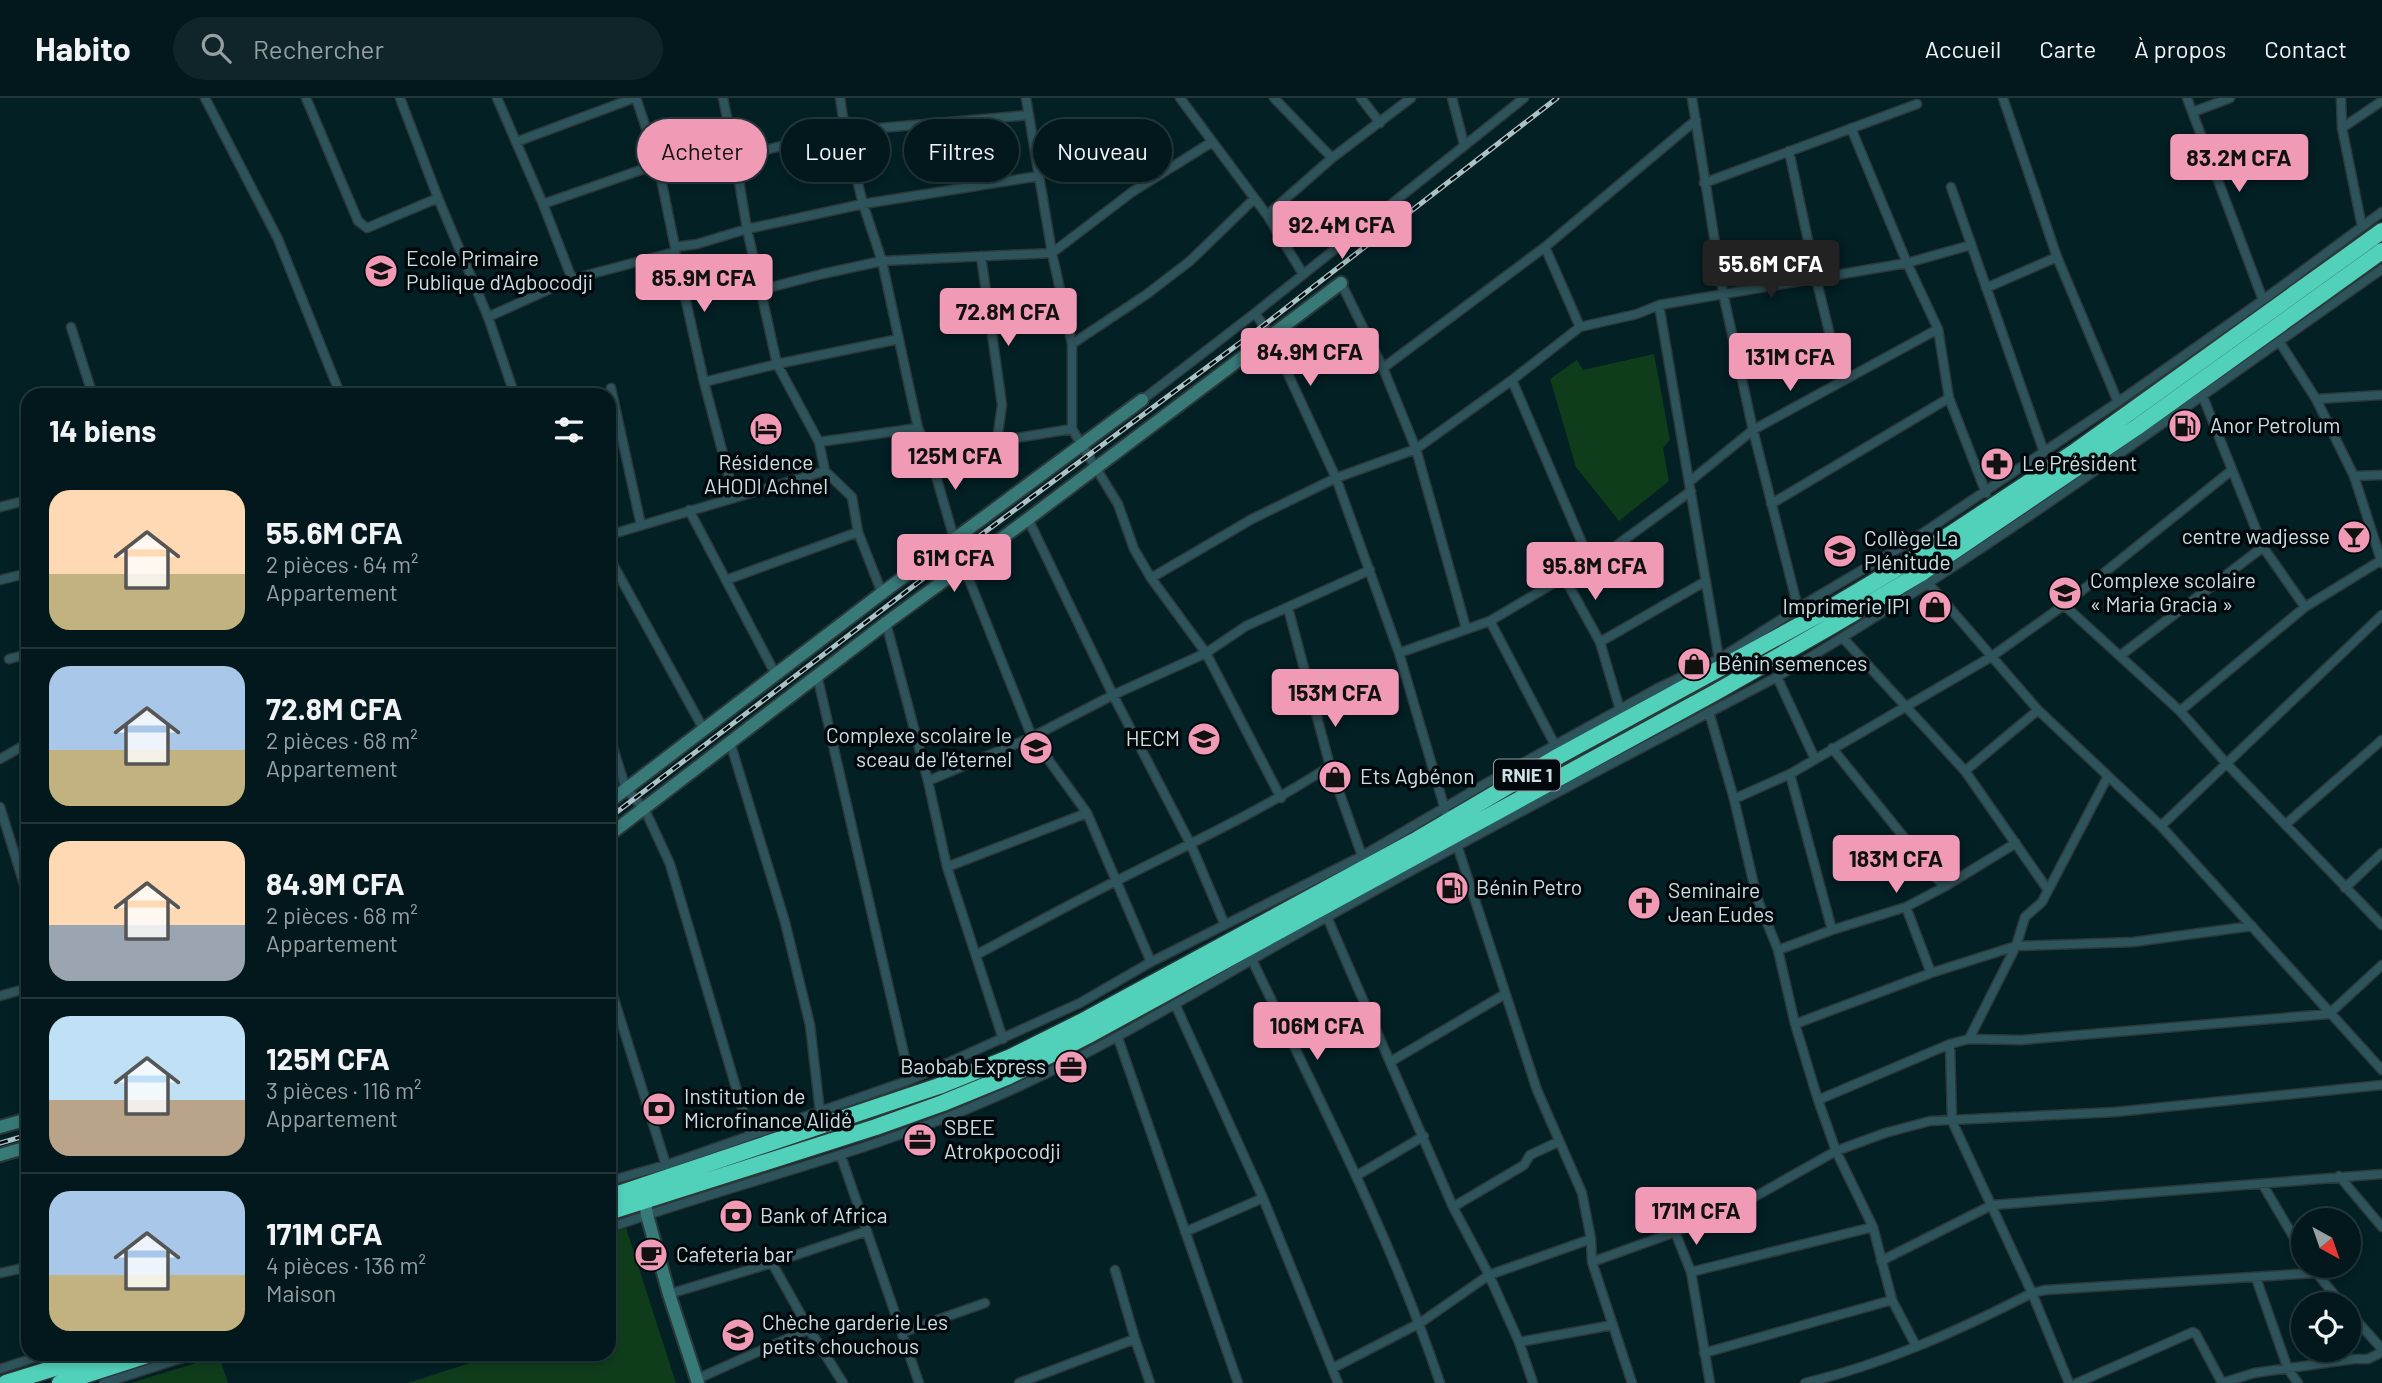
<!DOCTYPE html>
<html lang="fr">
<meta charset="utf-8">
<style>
:root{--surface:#02181c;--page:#102529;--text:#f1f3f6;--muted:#96a0a3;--line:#23373b;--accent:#f09ab6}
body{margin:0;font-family:Barlow,sans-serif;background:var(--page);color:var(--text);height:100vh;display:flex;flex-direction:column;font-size:26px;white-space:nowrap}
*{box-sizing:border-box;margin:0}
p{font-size:23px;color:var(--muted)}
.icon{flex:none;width:38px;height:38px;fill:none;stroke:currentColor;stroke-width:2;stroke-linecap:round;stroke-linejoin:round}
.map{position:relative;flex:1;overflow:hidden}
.side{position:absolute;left:21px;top:290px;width:595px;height:973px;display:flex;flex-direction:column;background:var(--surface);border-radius:21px;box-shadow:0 4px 10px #0003,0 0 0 2px var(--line)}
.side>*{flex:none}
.top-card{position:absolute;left:637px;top:21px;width:665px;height:63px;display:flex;gap:14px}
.needle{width:46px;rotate:140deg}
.controls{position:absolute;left:2291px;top:1110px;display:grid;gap:14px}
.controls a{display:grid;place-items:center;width:70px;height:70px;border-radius:50%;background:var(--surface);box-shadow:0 4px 10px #0003,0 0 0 2px var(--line);font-size:35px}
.price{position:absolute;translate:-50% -60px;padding:0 16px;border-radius:7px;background:var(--accent);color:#111;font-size:23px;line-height:46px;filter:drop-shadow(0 2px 4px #0008)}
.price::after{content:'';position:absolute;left:50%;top:42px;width:21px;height:16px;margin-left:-10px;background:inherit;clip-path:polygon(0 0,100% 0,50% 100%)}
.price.selected{background:#222;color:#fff}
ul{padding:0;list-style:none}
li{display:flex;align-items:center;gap:21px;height:175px;padding:0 28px}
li+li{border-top:2px solid var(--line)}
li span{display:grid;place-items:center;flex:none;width:196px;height:140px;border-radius:21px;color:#555}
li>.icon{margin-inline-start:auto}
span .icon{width:84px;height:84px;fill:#fffc;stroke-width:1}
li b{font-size:30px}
h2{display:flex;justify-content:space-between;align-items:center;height:84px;padding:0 28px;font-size:30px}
.tag{padding:0 24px;border-radius:32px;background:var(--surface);box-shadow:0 4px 10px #0003,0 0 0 2px var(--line);font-size:24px;line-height:63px}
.tag.selected{background:var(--accent);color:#111}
header{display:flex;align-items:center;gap:42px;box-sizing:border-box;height:98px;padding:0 35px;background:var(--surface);border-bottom:2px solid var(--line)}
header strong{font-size:33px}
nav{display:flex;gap:38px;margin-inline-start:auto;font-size:24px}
.search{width:490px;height:63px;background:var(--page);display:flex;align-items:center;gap:18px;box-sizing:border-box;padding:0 24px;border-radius:38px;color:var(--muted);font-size:26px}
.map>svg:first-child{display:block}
.green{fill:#0f3d1c}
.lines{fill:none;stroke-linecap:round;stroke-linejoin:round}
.street-casing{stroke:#2d383b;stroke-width:11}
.secondary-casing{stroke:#2d383b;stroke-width:16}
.highway-casing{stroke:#2d383b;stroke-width:19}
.street{stroke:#2e545b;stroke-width:8}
.secondary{stroke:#387a78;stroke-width:12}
.highway{stroke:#51d1ba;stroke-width:16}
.rail-casing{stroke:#adc2c5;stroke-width:5}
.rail{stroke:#00080b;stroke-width:2.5;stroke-dasharray:8;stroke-linecap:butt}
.labels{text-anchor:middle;stroke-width:7;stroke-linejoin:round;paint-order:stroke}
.shield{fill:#00080b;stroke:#8f9fa2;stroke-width:2}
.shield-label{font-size:19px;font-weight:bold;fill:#cce0e3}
.poi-label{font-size:21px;fill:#cce0e3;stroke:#00080b;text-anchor:start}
</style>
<header>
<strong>Habito</strong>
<div class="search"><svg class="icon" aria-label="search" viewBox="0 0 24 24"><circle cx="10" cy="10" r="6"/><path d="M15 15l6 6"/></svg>Rechercher</div>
<nav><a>Accueil</a><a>Carte</a><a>À propos</a><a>Contact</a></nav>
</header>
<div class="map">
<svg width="2382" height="1285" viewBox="0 0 2382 1285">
<rect width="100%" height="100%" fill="#032025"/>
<path class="green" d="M1654,256L1670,342L1663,350L1669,383L1619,423L1576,369L1550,281L1577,262L1583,272Z
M626,1130L676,1285H408L479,1262V1257L609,1256V1135Z
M219,1258L228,1285H131Z"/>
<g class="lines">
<defs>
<path id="street" d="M205,0L278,141L341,298
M306,0L358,123L367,130L438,100
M400,0L438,100L488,219L515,298
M497,0L543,106L572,181
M636,0L658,66L675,149
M723,0L735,59L747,131L777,266L819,344L825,373L852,399L858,434L882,495
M840,0L845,33L863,106L882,163L918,330L929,354L958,454L1032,639L1087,715L1151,864
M1026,0L1052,155L1072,246V331L1118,406L1134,451L1151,480L1206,555L1281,700
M1180,0L1267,117L1303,176
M1274,0L1332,60
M1361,0L1380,25
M1452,0L1464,46
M1692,0L1723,195L1753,332L1798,510
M2003,0L2057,159L2118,304
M2187,0L2263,202
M2341,0L2342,30L2362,129
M2193,14L2230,0
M1851,30L1907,165L1938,231L1949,300L1986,395
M2342,30L2382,3
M516,44L634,0
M1789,53L1816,180L1841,283
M735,59L845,33L1029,17
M1704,85L1917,6
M1951,89L2044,354
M543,106L658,66
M1267,117L1332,60L1411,0
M1545,149L1580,229
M675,154L704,284L734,398
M981,158L1002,307L997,342
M1341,185L1383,270L1416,351L1466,530
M1986,190L2057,159
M760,192L822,176L882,163L1052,155L1132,94L1212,44
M1659,207L1719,561
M1255,215L1271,239L1336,380L1399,555L1446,715
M488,219L572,181L675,154V149L697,146L747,131L863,106L1039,78
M71,229L93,298
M2279,243L2316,301L2354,378L2382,465
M1072,246L1147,196L1190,163L1254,101
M1383,270L1545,149L1696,22
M1512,282L1591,466
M704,284L777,266L899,241
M611,290L641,427
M2203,299L2263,449L2305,509
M2316,301L2382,297
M1142,302L1255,215L1524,0
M819,344L918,330
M929,354L1072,331
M2354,378L2382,377
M1689,384L1753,332L1938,231
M1771,406L1949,300
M0,409L28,402
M689,412L776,577
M1028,421L1113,597L1191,747L1225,827
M609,437L825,373
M609,459L704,632
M1564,479L1600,544L1620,612
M1151,480L1252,421L1336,380L1416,351L1512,282L1580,229L1637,216L1659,207L1907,165L1971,147
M0,482L28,475
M726,482L858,434
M1929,486L2038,612L2161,728L2382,972
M2064,507L2180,613L2226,665L2382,827
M1288,510L1330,668L1362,758
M1490,523L1555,647
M886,525L928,683L947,769L1003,941
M1843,540L1965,673L2048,792
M1600,544L1706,483
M1399,555L1490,523L1564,479L1591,466L1691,393
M2121,557L2263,449
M9,561L28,556
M817,577L910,982
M1777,579L1815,661
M2180,613L2305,509L2380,463
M1709,614L1734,701L1757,800L1778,852L1795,926L1818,1002L1836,1053L1873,1129L1892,1202L1916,1248
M609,637L626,691L645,712L670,766L750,1037
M730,644L785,824L810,927L820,1014
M1832,650L1944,789
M0,661L28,645
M1965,673L2038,612
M1790,676L1832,832
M928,683L1032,639L1113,597L1206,555L1246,528L1370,472
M1734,701L1790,676L1991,559L2064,507L2232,372
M0,709L28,799
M2286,726L2382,642
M2161,728L2382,517
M1457,747L1537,992L1582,1095L1591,1141L1592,1164L1632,1285
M947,769L1087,715
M2345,790L2382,755
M1906,809L1931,875
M1327,819L1453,1109L1489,1177L1519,1244L1533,1285
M1778,852L1832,832L1906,809L1944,789L2016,745
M976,857C1023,832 1070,806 1118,782C1191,745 1261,713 1330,668
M1252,862C1319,1001 1391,1139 1440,1285
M609,885L666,1067
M0,898L28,890
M1175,906L1263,1100L1338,1285
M1795,926L1931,875L2016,848L2133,844L2252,828
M1118,940L1238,1285
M1969,941L2016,848L2025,819L2042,804L2108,678
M1950,946L1952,1023L2032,1195L2069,1285
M1390,964L1505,896
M1818,1002L1950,946L1969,941L2021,942L2329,916L2382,867
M841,1058L919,1285
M1356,1078L1424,1038
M2339,1078L2382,1129
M609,1083L666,1067L910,982L1080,905L1151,864L1362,758L1483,687L1658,590L1719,561L1813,501L1908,445L2118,304L2263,202L2382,114
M2263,1087L2303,1155
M1453,1109L1524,1067L1530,1057L1558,1044
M609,1130C736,1085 868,1055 991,1001C1109,950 1216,880 1329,818C1477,736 1627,657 1777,579C1987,455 2182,311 2382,171
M1185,1134L1263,1100
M1675,1134L1691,1174L1710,1285
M1881,1163L1992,1107L2382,1076
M1592,1164L1675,1134L1749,1102L1836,1053L1885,1035L1930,1023L2115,1014L2382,987
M772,1165L809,1231L843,1285
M2310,1167L2342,1206
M1115,1172L1135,1241L1150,1285
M1691,1174L1873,1129
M0,1175L28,1169
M2256,1180L2288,1271L2298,1285
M669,1196L772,1165L867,1133
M2348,1213L2382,1251
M903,1234L985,1205
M1519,1244L1613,1227
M1704,1255L1892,1202
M1333,1270L1420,1225L1489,1177L1591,1141
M0,1271L46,1256
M697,1281L809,1231
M104,1285L195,1256
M1019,1285L1135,1241
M1805,1285C1884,1266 1960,1232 2032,1195L2045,1192L2315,1175
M2077,1285L2193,1234L2196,1236L2222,1285
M2222,1285L2254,1275L2354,1261H2368L2382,1254"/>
<path id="secondary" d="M609,704L882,495L1142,302
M609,737L886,525L1028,421L1341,185
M0,1029L28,1021
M0,1057L28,1049
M645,1103L647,1117L669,1196L698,1285"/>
<path id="highway" d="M609,1099L939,988L1011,959L1081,924L1418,741L1559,658L1820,516L1916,459L2073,355L2382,133
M609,1114L876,1029L943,1005L1009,978L1087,938L1716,594L1828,530L1923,474L2137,329L2382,153
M6,1285L100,1256
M60,1285L151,1256"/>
</defs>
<use href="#street" class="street-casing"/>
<use href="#secondary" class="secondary-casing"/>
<use href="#highway" class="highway-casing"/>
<use href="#street" class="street"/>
<use href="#secondary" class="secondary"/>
<use href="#highway" class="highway"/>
<defs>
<path id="rail" d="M609,720L958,454L1264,227L1557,0
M0,1045L28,1037"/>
</defs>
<use href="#rail" class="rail-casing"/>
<use href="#rail" class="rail"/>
</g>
<defs>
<symbol id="school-disc" viewBox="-11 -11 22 22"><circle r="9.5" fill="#f09ab6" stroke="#00080b"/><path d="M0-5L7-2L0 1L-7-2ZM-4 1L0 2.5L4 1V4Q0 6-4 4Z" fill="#111"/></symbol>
<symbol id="fuel-disc" viewBox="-11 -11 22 22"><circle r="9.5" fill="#f09ab6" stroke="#00080b"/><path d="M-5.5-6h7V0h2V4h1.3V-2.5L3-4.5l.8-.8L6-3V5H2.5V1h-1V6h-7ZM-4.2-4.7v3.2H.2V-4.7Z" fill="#111"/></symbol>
<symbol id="hotel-disc" viewBox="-11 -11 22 22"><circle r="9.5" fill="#f09ab6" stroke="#00080b"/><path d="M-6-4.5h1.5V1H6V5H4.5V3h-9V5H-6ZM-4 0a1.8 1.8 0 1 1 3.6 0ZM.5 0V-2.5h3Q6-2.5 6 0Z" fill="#111"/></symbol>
<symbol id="pharmacy-disc" viewBox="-11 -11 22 22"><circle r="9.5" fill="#f09ab6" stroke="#00080b"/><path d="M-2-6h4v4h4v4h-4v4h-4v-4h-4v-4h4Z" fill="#111"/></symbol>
<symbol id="bar-disc" viewBox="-11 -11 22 22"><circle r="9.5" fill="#f09ab6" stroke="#00080b"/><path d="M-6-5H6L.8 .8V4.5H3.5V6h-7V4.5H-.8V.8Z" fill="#111"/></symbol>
<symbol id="university-disc" viewBox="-11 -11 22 22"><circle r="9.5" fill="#f09ab6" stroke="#00080b"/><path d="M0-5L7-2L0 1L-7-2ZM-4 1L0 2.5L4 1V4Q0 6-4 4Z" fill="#111"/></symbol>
<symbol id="shop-disc" viewBox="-11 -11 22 22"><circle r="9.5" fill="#f09ab6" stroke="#00080b"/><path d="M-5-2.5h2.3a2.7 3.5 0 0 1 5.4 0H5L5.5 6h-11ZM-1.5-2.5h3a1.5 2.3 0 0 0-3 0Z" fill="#111"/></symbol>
<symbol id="church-disc" viewBox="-11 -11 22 22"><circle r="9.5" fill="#f09ab6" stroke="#00080b"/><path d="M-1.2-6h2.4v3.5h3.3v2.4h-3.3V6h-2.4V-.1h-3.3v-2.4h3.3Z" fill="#111"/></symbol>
<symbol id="office-disc" viewBox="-11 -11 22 22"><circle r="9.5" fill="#f09ab6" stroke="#00080b"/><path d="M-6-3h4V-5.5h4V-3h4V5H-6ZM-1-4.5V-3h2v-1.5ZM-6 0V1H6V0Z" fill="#111"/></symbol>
<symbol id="bank-disc" viewBox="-11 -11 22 22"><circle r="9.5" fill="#f09ab6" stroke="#00080b"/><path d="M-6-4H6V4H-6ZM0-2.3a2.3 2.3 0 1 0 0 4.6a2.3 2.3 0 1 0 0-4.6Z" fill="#111"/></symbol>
<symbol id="cafe-disc" viewBox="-11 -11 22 22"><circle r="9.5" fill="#f09ab6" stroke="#00080b"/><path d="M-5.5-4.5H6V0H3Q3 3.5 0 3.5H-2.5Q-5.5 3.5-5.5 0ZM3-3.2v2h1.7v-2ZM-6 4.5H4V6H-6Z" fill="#111"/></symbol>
</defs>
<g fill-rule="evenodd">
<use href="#school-disc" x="362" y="154" width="38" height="38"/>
<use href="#fuel-disc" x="2166" y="309" width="38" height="38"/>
<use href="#hotel-disc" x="747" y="312" width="38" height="38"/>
<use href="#pharmacy-disc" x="1978" y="347" width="38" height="38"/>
<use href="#bar-disc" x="2335" y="420" width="38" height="38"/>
<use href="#university-disc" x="1821" y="434" width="38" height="38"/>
<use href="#school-disc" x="2046" y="476" width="38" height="38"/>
<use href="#shop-disc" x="1916" y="490" width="38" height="38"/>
<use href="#shop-disc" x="1675" y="547" width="38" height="38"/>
<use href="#university-disc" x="1185" y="622" width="38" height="38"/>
<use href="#school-disc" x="1017" y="631" width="38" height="38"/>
<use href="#shop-disc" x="1316" y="660" width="38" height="38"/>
<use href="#fuel-disc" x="1433" y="771" width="38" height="38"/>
<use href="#church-disc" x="1625" y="786" width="38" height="38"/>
<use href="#office-disc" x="1052" y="950" width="38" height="38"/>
<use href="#bank-disc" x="640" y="992" width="38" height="38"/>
<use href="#office-disc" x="901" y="1023" width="38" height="38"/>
<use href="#bank-disc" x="717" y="1099" width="38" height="38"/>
<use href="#cafe-disc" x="632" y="1138" width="38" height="38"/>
<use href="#school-disc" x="719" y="1218" width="38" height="38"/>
</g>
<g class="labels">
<rect class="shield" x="1494" y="661.5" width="66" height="31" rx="5"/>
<g class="shield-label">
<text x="1527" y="684">RNIE 1</text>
</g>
<g class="poi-label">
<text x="406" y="168">Ecole Primaire<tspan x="406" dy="24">Publique d'Agbocodji</tspan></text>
<text x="2210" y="335">Anor Petrolum</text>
<text x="766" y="372" text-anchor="middle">Résidence<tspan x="766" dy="24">AHODI Achnel</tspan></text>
<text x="2022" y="373">Le Président</text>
<text x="2330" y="446" text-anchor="end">centre wadjesse</text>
<text x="1864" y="448">Collège La<tspan x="1864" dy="24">Plénitude</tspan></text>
<text x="2090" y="490">Complexe scolaire<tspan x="2090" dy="24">« Maria Gracia »</tspan></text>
<text x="1910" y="516" text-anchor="end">Imprimerie IPI</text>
<text x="1718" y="573">Bénin semences</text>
<text x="1012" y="645" text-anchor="end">Complexe scolaire le<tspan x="1012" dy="24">sceau de l'éternel</tspan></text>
<text x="1180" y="648" text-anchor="end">HECM</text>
<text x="1360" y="686">Ets Agbénon</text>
<text x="1476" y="797">Bénin Petro</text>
<text x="1668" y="800">Seminaire<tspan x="1668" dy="24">Jean Eudes</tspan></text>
<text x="1046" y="976" text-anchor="end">Baobab Express</text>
<text x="684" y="1006">Institution de<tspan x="684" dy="24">Microfinance Alidé</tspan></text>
<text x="944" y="1037">SBEE<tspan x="944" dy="24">Atrokpocodji</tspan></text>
<text x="760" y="1125">Bank of Africa</text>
<text x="676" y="1164">Cafeteria bar</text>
<text x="762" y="1232">Chèche garderie Les<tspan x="762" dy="24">petits chouchous</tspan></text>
</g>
</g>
</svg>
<div class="controls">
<a><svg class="needle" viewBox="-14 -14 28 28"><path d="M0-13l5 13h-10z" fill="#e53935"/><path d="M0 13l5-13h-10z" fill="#96a0a3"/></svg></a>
<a><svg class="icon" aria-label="locate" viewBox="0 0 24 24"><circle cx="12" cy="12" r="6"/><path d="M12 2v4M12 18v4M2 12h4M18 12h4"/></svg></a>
</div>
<b class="price" style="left:2239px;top:96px">83.2M CFA</b>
<b class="price" style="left:1342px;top:163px">92.4M CFA</b>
<b class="price selected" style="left:1771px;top:202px">55.6M CFA</b>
<b class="price" style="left:704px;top:216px">85.9M CFA</b>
<b class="price" style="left:1008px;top:250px">72.8M CFA</b>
<b class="price" style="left:1310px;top:290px">84.9M CFA</b>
<b class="price" style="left:1790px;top:295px">131M CFA</b>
<b class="price" style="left:955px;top:394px">125M CFA</b>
<b class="price" style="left:954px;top:496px">61M CFA</b>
<b class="price" style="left:1595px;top:504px">95.8M CFA</b>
<b class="price" style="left:1335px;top:631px">153M CFA</b>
<b class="price" style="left:1896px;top:797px">183M CFA</b>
<b class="price" style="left:1317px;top:964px">106M CFA</b>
<b class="price" style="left:1696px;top:1149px">171M CFA</b>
<div class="top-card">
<a class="tag selected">Acheter</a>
<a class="tag">Louer</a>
<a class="tag">Filtres</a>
<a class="tag">Nouveau</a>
</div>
<section class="side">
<h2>14 biens<svg class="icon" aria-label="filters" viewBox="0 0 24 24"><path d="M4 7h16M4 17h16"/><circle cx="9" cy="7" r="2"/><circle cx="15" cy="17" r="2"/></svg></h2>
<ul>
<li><span style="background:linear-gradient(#ffd9b3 60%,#c2b280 0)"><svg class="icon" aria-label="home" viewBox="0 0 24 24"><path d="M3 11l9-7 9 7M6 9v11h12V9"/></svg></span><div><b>55.6M CFA</b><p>2 pièces · 64 m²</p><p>Appartement</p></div></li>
<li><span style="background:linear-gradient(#a9c7e8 60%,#c2b280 0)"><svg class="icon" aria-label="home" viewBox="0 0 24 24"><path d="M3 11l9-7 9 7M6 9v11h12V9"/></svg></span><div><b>72.8M CFA</b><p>2 pièces · 68 m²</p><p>Appartement</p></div></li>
<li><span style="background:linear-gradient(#ffd9b3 60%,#9aa5b1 0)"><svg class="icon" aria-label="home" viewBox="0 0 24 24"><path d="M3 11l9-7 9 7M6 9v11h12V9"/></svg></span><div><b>84.9M CFA</b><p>2 pièces · 68 m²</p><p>Appartement</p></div></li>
<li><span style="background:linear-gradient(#bfe0f5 60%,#b9a48a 0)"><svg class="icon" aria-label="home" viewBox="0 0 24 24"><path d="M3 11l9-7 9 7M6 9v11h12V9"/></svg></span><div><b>125M CFA</b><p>3 pièces · 116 m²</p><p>Appartement</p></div></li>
<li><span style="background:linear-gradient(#a9c7e8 60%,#c2b280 0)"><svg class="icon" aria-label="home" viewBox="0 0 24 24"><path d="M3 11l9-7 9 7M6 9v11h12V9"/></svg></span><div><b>171M CFA</b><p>4 pièces · 136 m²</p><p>Maison</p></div></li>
</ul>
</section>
</div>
